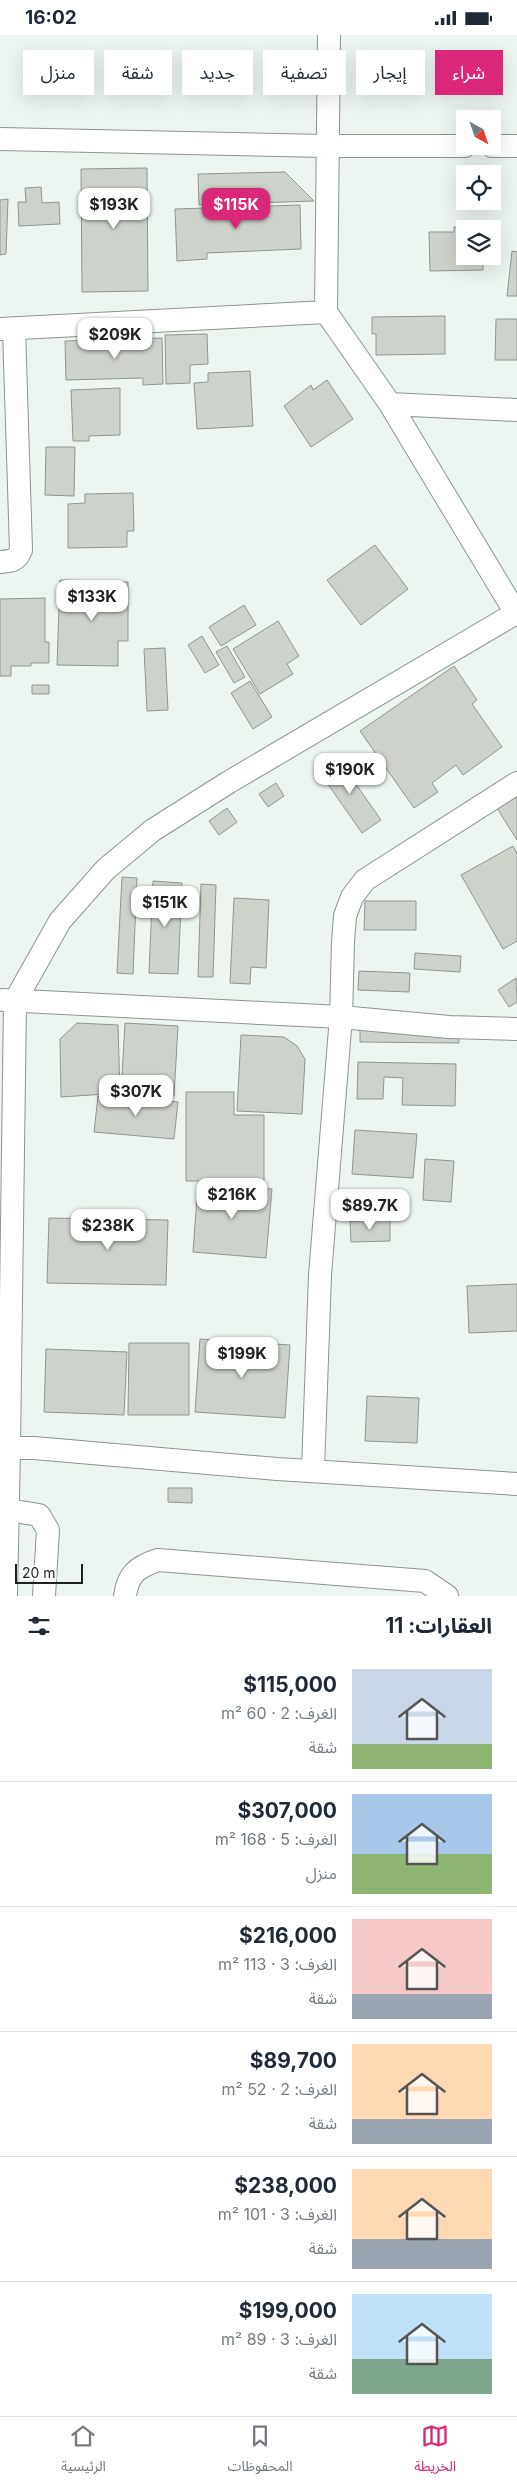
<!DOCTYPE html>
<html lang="ar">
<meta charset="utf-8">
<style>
:root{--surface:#fff;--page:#f2f2f3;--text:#1f2937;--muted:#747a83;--line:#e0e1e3;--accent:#db2777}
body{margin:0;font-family:Inter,"Noto Sans Arabic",sans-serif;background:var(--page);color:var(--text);direction:rtl;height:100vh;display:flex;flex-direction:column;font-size:19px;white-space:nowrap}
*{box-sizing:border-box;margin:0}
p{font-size:16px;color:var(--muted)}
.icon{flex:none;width:28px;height:28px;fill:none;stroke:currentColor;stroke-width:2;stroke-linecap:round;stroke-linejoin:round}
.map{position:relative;height:1561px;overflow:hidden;direction:ltr}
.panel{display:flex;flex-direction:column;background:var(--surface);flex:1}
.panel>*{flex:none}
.banner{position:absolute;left:15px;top:15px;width:488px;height:45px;direction:rtl;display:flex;gap:10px}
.needle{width:32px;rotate:140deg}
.tools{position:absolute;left:456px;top:75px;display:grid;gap:10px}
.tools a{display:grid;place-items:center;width:45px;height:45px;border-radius:0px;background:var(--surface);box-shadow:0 5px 20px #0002;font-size:25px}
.scale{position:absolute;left:15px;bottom:12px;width:68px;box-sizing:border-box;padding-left:5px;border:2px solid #1e211f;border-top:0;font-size:14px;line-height:18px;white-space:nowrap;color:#1e211f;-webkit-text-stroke:4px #fff;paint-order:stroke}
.price{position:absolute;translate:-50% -42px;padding:0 11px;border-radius:10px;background:#fff;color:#222;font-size:16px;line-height:32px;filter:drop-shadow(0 1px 2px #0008)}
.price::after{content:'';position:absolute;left:50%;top:30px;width:15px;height:11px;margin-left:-8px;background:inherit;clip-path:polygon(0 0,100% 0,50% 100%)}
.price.active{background:var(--accent);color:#fff}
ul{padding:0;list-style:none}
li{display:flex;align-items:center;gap:15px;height:125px;padding:0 25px}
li+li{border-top:1px solid var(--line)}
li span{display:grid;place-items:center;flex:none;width:140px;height:100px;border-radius:0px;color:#555}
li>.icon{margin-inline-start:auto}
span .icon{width:60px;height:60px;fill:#fffc;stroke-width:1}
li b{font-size:21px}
h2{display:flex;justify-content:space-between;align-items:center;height:60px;padding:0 25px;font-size:21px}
.chip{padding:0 18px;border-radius:0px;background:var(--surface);box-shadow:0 5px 20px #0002;font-size:18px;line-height:45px}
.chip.active{background:var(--accent);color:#fff}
.status{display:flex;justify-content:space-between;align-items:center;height:35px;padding:0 25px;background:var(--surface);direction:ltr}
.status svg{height:14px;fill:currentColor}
.tab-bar{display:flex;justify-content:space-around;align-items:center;height:70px;border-top:1px solid var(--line);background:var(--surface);font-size:14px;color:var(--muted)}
.tab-bar a{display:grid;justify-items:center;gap:2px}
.tab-bar .active{color:var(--accent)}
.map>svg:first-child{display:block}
.building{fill:#cdd2cb;stroke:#91968f;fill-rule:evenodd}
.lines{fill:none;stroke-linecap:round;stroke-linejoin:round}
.minor-casing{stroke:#8d9591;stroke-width:24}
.minor{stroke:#fff;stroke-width:22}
</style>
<div class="status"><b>16:02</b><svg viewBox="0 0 49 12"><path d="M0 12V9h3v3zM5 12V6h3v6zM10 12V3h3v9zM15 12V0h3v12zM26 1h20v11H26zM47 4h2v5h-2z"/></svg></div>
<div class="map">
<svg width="517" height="1561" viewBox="0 0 517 1561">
<rect width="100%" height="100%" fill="#ecf5f0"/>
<path class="building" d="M147,133L148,256L82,257L81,134Z
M285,137L314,166L199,170L198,139Z
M41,152L42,168L59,167L60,189L19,191L18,167H26L25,153Z
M8,164L6,219L0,220V165Z
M300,170L301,214L207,218V224L177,226L175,174Z
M495,191L496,228L483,229V235L430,236L429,197H454V192ZM465,194H492V221H465Z
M512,216L517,217V261H507Z
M445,281V319L376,320V299H372V282Z
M496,284H517V325H495Z
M207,299L208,329L190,330V348L166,349L165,300Z
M162,303L163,349L143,350V343L66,345L65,306Z
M250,336L253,391L197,394L194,348L208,347V338Z
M327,345L353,384L311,412L284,371L311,350L313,355Z
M120,353V400L89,401V406H73L71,355Z
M46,412H75L74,461L45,460Z
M133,458L134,496H127V512L68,513V469L85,468V459Z
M375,510L408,554L361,590L327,545Z
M60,545L128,547V606H118V631L57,630Z
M45,563V607H49V628H31V631H11V641H0V564Z
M244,570L256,590L221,611L209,592Z
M278,586L299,621L287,629L293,639L260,659L233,614Z
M202,601L219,630L205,638L188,610Z
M227,611L245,642L234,648L216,617Z
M165,613L168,675L147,676L144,614Z
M454,631L477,665L472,669L502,712L463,740L456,730L432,748L438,757L414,773L360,696Z
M250,646L272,682L253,694L231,658Z
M32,650H49V659H32Z
M337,722L381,785L362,798L318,735Z
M276,748L284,761L268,772L259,759Z
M517,756V805L495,770Z
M227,773L237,787L219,800L209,786Z
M513,811L517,818V906L503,914L461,840Z
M122,842L137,843L133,939L117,938Z
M153,846L182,848L178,939L149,938Z
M201,849L216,850L213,942H198Z
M234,863L269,865L266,933L251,932L250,949L230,948Z
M365,866H416V895H364Z
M415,918L461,921L460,937L414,934Z
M359,936L410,938L409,957L358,955Z
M516,943L517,967L509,972L498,955Z
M77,988L118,990L120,1058L61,1062L60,1004Z
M125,988L178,991L174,1061L121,1059Z
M360,993L459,994V1008L360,1007Z
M241,1000L284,1002L297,1011L305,1024L302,1079L237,1076Z
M358,1027L456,1029L455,1071L402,1070L403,1043L384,1042L383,1064H357Z
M186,1057H234V1080H264V1146H186Z
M98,1061L178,1067L174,1104L94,1097Z
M355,1095L417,1099L413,1143L352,1139Z
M425,1124L454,1126L451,1167L423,1165Z
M198,1148L272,1154L266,1223L193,1217Z
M49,1183L168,1185L166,1250L47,1248Z
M390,1185V1206L351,1207L350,1186Z
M517,1249V1296L469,1298L467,1251Z
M200,1304L290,1310L285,1383L195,1377Z
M129,1308H189V1380H128Z
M46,1314L127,1317L124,1380L44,1377Z
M367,1361L419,1363L417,1408L365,1406Z
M168,1453H192V1468L168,1467Z"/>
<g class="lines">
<defs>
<path id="minor" d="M329,0L326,277L390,369L517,580
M0,104L326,111H465
M492,111H517
M0,294L326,277
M390,369L517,375
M0,527C11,526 17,526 21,515L14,294
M516,578L229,747L153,795L106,834L60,886L15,966L9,1413H34L277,1434L517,1449
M3,965L341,982L449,992L517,994
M0,1413H9L6,1561
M313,1435L320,1240L341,982L343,907L345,881L352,862L365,845L517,748
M8,1475L39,1480L48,1495L44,1561
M125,1561C128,1539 137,1532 158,1525L425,1546L447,1561"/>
</defs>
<use href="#minor" class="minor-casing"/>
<use href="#minor" class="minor"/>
</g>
</svg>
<div class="tools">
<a><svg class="needle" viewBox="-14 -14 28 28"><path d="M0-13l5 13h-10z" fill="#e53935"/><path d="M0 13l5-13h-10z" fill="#747a83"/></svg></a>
<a><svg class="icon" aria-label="locate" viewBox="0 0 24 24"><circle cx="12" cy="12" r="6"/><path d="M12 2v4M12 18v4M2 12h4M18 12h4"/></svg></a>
<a><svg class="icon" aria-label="layers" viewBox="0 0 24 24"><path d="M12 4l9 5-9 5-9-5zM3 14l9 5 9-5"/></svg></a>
</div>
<div class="scale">20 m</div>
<b class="price" style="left:114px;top:195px">$193K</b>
<b class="price active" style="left:236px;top:195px">$115K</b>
<b class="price" style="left:115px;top:325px">$209K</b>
<b class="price" style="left:92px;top:587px">$133K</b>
<b class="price" style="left:350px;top:760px">$190K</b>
<b class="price" style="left:165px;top:893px">$151K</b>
<b class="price" style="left:136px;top:1082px">$307K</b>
<b class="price" style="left:232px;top:1185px">$216K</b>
<b class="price" style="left:370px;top:1196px">$89.7K</b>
<b class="price" style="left:108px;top:1216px">$238K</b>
<b class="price" style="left:242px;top:1344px">$199K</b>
<div class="banner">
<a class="chip active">شراء</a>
<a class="chip">إيجار</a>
<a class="chip">تصفية</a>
<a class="chip">جديد</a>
<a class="chip">شقة</a>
<a class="chip">منزل</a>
</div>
</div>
<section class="panel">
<h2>العقارات: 11<svg class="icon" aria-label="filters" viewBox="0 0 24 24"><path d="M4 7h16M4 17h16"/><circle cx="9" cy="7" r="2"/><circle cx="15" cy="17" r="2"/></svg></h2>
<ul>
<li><span style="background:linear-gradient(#c9d6e8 75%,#8fb573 0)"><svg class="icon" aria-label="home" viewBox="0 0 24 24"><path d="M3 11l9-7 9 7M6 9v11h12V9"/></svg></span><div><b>$115,000</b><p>الغرف: 2 · 60 m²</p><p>شقة</p></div></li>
<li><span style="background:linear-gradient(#a9c7e8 60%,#8fb573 0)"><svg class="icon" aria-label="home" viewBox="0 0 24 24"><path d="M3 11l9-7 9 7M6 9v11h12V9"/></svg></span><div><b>$307,000</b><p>الغرف: 5 · 168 m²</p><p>منزل</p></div></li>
<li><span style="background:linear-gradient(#f6c9c9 75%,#9aa5b1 0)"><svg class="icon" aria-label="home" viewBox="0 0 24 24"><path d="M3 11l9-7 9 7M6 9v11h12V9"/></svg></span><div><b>$216,000</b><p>الغرف: 3 · 113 m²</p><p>شقة</p></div></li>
<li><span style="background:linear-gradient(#ffd9b3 75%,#9aa5b1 0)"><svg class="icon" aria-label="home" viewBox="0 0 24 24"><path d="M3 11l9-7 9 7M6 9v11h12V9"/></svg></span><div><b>$89,700</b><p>الغرف: 2 · 52 m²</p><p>شقة</p></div></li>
<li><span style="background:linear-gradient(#ffd9b3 70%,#9aa5b1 0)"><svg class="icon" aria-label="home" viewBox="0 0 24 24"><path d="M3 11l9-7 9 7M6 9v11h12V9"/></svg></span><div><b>$238,000</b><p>الغرف: 3 · 101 m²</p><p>شقة</p></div></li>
<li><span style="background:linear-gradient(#bfe0f5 65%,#7fa58c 0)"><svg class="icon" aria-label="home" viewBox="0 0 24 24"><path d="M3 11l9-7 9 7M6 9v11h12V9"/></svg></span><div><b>$199,000</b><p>الغرف: 3 · 89 m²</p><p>شقة</p></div></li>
</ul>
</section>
<nav class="tab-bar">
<a class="active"><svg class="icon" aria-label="map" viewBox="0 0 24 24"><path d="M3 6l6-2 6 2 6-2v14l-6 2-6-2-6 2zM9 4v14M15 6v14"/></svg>الخريطة</a>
<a><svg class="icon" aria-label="saved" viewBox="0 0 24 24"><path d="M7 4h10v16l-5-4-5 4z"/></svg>المحفوظات</a>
<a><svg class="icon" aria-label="home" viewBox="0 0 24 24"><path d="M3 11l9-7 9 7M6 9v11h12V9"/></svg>الرئيسية</a>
</nav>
